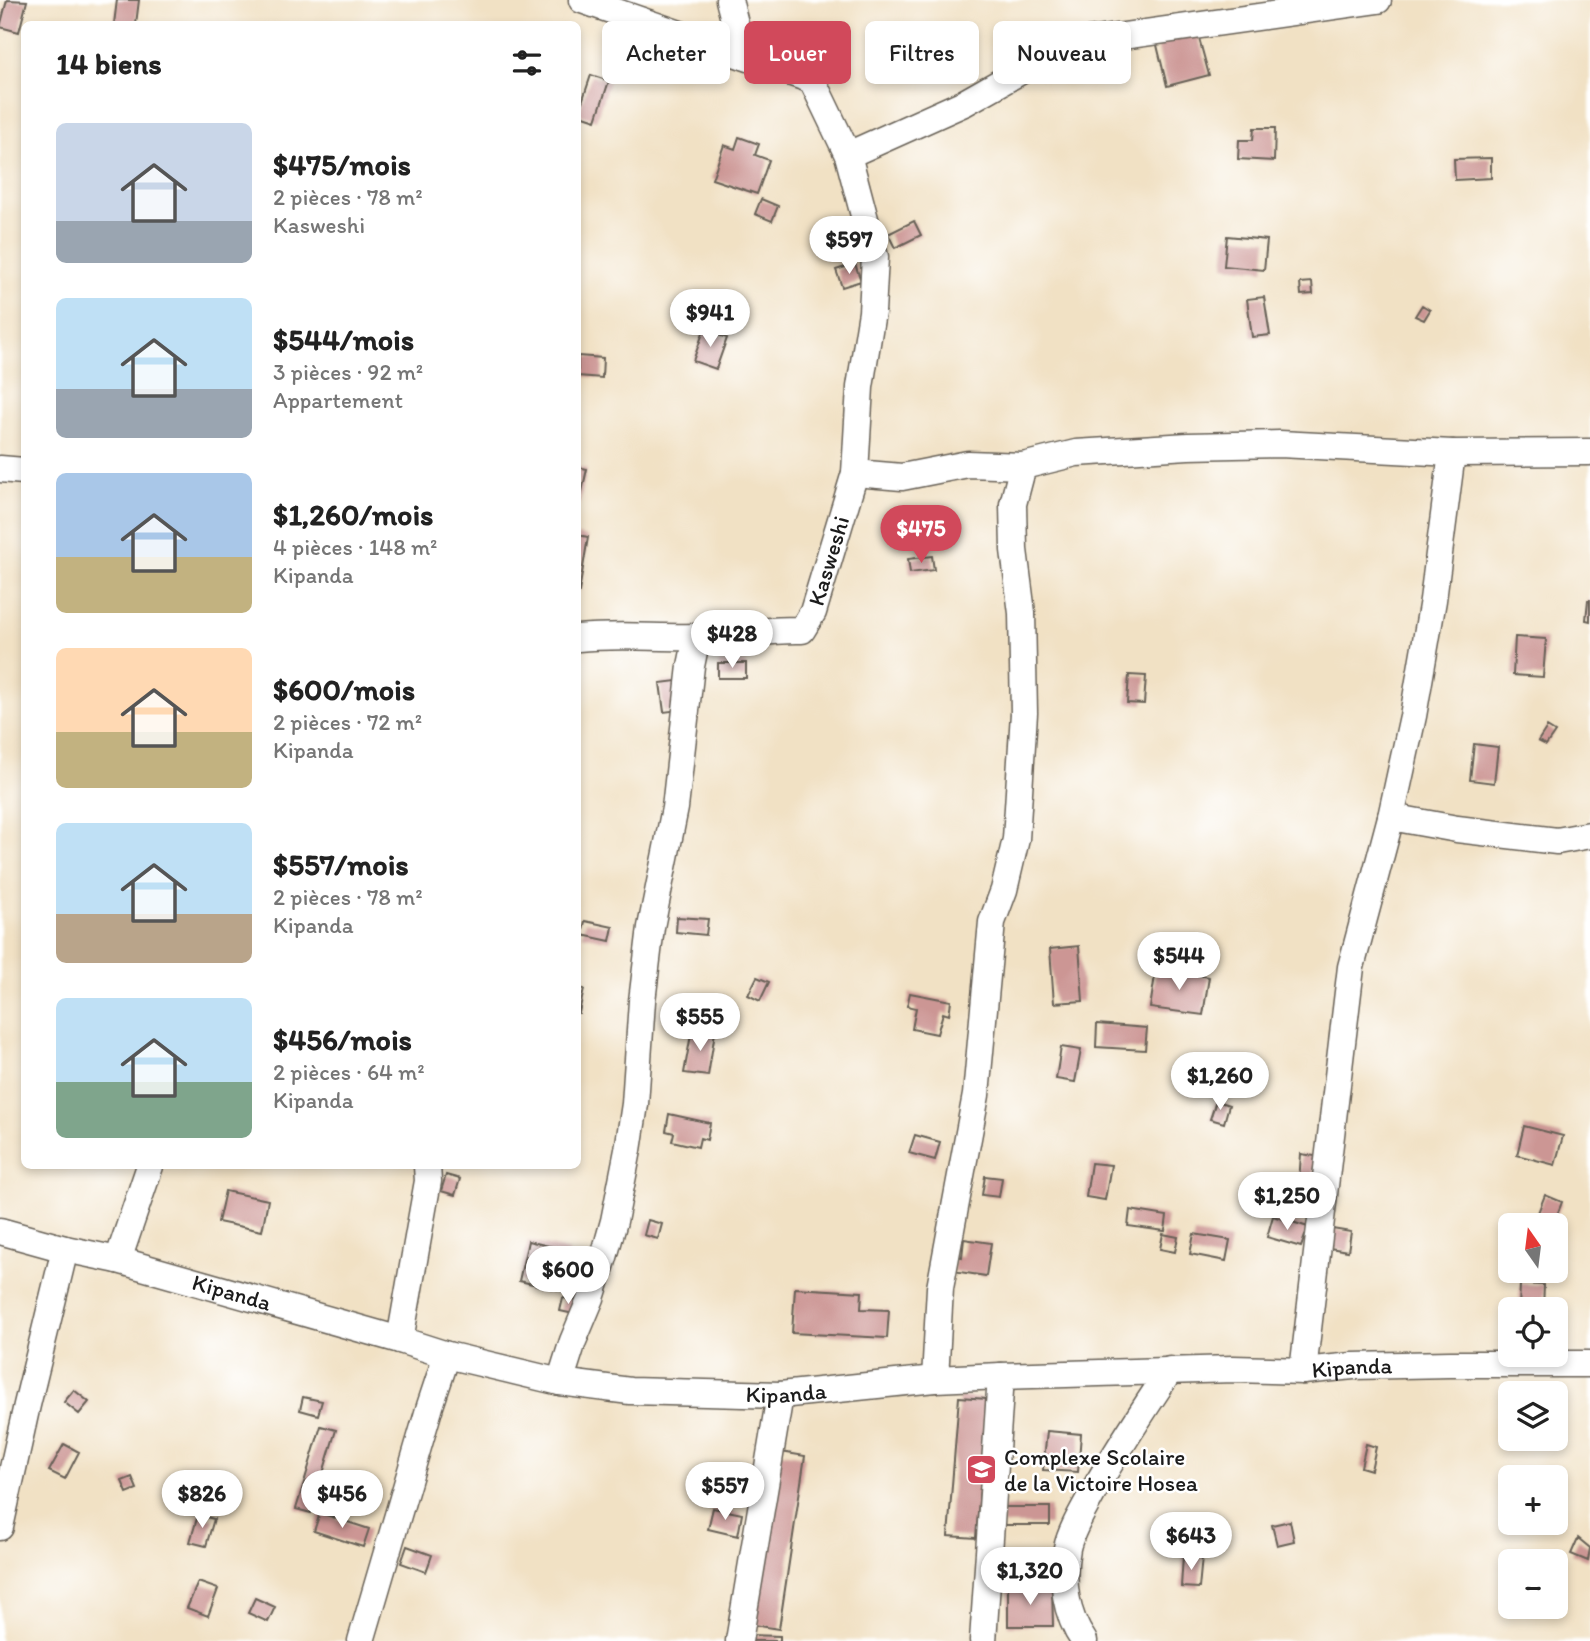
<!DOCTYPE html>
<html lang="fr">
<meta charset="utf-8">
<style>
:root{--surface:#fff;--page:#f2f2f2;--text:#222;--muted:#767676;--accent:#d1495b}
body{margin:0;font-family:Itim,sans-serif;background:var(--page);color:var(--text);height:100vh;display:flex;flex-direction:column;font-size:26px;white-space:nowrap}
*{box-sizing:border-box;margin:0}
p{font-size:23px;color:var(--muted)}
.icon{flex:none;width:38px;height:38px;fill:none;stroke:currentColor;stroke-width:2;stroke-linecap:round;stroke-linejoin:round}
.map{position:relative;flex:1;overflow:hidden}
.sheet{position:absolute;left:21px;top:21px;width:560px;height:1148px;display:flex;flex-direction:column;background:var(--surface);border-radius:10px;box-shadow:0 4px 10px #0003}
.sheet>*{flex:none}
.top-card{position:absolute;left:602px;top:21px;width:665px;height:63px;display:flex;gap:14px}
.needle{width:46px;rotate:346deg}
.controls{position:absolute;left:1498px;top:1213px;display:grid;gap:14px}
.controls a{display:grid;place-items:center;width:70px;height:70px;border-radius:10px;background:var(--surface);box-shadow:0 4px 10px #0003;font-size:35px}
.price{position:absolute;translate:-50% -60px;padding:0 16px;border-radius:24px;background:#fff;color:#222;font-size:23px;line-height:46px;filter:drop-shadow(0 2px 4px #0008)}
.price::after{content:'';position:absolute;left:50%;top:42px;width:21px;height:16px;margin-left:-10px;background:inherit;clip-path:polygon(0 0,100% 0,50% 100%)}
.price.active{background:var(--accent);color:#fff}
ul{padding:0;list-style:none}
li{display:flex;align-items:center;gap:21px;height:175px;padding:0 35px}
li span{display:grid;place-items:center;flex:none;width:196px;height:140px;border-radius:10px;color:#555}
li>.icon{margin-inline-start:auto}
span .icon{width:84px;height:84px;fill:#fffc;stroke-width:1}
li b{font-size:30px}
h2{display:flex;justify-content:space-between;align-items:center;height:84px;padding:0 35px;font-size:30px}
.chip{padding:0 24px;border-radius:10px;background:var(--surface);box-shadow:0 4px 10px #0003;font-size:24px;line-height:63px}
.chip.active{background:var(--accent);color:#fff}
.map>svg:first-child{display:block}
.building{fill:#cc9694}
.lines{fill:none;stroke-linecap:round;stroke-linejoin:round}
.minor-casing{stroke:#676157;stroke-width:29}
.minor{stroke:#fff;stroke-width:26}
.labels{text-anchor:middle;stroke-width:5;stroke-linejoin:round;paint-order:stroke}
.street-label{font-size:23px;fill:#1c1c1c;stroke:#fff}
.poi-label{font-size:23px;fill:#1c1c1c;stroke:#fff;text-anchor:start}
</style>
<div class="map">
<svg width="1590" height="1641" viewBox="0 0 1590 1641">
<rect width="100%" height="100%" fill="#fff"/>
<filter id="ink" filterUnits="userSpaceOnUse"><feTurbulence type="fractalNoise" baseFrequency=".0143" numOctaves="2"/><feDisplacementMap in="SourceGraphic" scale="14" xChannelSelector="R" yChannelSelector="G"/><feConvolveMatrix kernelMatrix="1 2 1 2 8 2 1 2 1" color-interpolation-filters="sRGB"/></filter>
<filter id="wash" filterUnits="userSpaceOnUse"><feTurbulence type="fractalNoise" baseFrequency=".00686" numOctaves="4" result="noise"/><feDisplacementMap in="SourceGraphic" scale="28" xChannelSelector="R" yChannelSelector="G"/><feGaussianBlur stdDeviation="1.57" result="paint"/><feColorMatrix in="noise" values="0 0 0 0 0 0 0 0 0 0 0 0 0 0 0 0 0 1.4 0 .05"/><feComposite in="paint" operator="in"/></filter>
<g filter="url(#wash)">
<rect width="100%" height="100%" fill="#f1e1c4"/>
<g id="blocks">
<path class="building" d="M7,0L27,1L19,32L0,27Z
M117,0H139L136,24H114Z
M1197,31L1209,75L1167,86L1156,41Z
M591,75L609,81L596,120L578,114Z
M1254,128H1275L1274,161L1238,159L1239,140H1253Z
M739,137L759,144L755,155L769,160L757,194L712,179L724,145L735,149Z
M1491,158V178L1455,180L1454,159Z
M761,199L778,206L772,221L755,214Z
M914,221L921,235L895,248L888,234Z
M1227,236L1267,240L1264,270L1224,266Z
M855,264L861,281L842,287L836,270Z
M1312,282L1313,294L1301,295L1300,283Z
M1264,297L1270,335L1252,337L1247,299Z
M1422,305L1430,310L1424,320L1415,316Z
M704,330L727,338L716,369L693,361Z
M578,356L603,358L602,378L578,376Z
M578,467L587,469L579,505H578Z
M578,535L588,537L579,592H578Z
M932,556L934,570L910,573L908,559Z
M1588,600H1590V621L1586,620Z
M1515,637L1546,639L1543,677L1513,675Z
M718,663H746V678H718Z
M1129,675L1146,676L1144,704L1127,703Z
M676,681L680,710L664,712L660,683Z
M1547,727L1555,732L1546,745L1538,741Z
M1474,744L1498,747L1494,783L1470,780Z
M677,917L708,919L706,935L676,932Z
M585,921L613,927L610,941L582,935Z
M1079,946L1083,1001L1054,1003L1050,949Z
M1156,969L1209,977L1203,1015L1150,1008Z
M757,977L769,982L760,1001L748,995Z
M578,988L584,989L579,1013H578Z
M910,993L951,1001L949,1015L943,1013L937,1034L912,1029L916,1008L907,1006Z
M1097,1024L1147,1028L1145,1050L1096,1047Z
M692,1029L715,1032L708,1076L684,1073Z
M1061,1047L1081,1050L1075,1082L1056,1079Z
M1216,1101L1229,1105L1224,1123L1210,1119Z
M669,1114L710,1123L707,1140L700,1138L698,1147L672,1141L674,1133L666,1131Z
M1524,1126L1563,1136L1555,1165L1517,1155Z
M915,1135L940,1142L935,1160L909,1153Z
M1301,1154L1315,1156L1311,1199L1298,1197Z
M1091,1163L1111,1165L1105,1200L1086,1197Z
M446,1175L460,1179L455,1195L441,1191Z
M985,1176L1002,1178L999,1197L982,1195Z
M225,1191L268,1200L262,1231L218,1222Z
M1545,1195L1562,1202L1553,1225L1534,1223Z
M1130,1210L1167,1216L1165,1231L1128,1226Z
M1273,1216L1308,1227L1301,1247L1267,1237Z
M648,1220L662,1224L658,1239L644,1235Z
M1326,1228L1351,1232L1348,1251L1323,1247Z
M1163,1234L1178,1237L1175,1252L1160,1249Z
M1194,1234L1230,1240L1226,1261L1190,1254Z
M964,1239L991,1243L986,1276L953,1271L955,1256L962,1257Z
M528,1241L569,1251L560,1290L519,1281Z
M1520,1284L1544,1285L1543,1309H1519Z
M795,1288L862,1292L861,1309L889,1310L887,1338L792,1333Z
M563,1298L576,1300L574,1314L560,1311Z
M74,1390L89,1402L79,1414L64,1402Z
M303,1397L322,1401L318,1415L300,1410Z
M959,1397L987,1399L976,1538L948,1536Z
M321,1426L336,1430L311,1513L296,1509Z
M1047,1431L1081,1434L1078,1472L1043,1470Z
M64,1444L79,1452L65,1479L49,1471Z
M1366,1444L1376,1447L1371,1470L1361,1467Z
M775,1451L805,1456L779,1629L748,1624Z
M132,1477L137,1489L127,1493L122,1481Z
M1002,1507H1050V1525H1003Z
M713,1508L742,1514L738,1536L708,1529Z
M320,1513L369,1529L363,1547L314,1531Z
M198,1515L214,1519L206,1546L190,1542Z
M1290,1521L1294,1541L1277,1545L1272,1525Z
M1578,1538L1590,1548L1588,1561L1571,1554Z
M407,1546L432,1555L426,1572L401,1563Z
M1183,1556L1202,1557L1199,1588L1181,1587Z
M198,1582L218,1589L208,1616L187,1608Z
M1008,1587H1052L1053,1626H1008Z
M255,1598L275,1607L268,1622L248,1613Z
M749,1635L780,1636V1641H749Z"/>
</g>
</g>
<g filter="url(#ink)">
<use href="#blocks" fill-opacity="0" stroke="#676157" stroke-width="2"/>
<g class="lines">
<defs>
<g id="minor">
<path d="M729,0L743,55"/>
<path d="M848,155L964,103L1049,55L1088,41L1378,0"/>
<path d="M0,469L24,471"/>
<path d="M855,473L902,477L968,464L1023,466L1076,453L1188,446L1280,444L1452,453L1590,452"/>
<path id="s1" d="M578,638C618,634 658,638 698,637C733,636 767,629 802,630L813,612L855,473L860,387L872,312L875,257L848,155L812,80L582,0"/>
<path d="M1391,817L1457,829L1557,841L1590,835"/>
<path id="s2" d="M0,1231L65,1249L118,1260L400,1340L447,1355L560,1382L630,1391L780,1395L935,1379L1001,1376L1233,1369L1303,1371L1353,1366L1450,1364H1590"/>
<path d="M118,1260L150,1166"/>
<path d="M400,1340L423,1209L428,1181L427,1166"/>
<path d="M1303,1371L1351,967L1391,817L1413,716L1433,600L1452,453"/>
<path d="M935,1379L940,1288L976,1095L992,922L1004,890L1016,839L1024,713L1022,613L1014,550L1013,504L1023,466"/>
<path d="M560,1382L573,1341L591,1298L604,1257L614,1221L628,1150L635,1104L642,1001L651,927L675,808L691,666L697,637"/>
<path d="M0,1527L27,1405L65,1249"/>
<path d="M361,1641L430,1406L447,1355"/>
<path d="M739,1641L780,1395"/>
<path d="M983,1641L1001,1376"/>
<path d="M1084,1641C1065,1614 1061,1580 1067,1548C1071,1530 1083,1511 1092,1494C1116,1451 1143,1411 1170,1370"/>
</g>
</defs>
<use href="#minor" class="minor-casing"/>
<use href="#minor" class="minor"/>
</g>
</g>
<defs>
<symbol id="school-square" viewBox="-11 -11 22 22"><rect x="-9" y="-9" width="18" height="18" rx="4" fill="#d1495b" stroke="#fff"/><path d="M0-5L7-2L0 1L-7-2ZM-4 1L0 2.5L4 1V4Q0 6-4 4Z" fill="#fff"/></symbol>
</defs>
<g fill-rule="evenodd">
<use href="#school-square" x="964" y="1452" width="35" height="35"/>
</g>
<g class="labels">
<g class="street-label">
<text dy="8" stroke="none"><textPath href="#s1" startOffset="299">Kasweshi</textPath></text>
<text dy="8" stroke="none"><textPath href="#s2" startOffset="240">Kipanda</textPath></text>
<text dy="8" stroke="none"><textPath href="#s2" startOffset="1374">Kipanda</textPath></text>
<text dy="8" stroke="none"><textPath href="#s2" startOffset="807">Kipanda</textPath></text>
</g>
<g class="poi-label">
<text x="1004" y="1465">Complexe Scolaire<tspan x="1004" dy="26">de la Victoire Hosea</tspan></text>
</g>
</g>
</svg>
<div class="controls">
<a><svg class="needle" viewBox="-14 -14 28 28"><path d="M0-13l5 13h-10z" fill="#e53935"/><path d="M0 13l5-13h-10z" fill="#767676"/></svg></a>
<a><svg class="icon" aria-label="locate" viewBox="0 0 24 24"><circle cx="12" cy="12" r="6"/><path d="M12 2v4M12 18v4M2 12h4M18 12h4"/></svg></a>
<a><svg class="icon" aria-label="layers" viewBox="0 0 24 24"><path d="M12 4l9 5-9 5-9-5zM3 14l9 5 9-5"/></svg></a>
<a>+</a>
<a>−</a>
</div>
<b class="price" style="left:849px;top:276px">$597</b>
<b class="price" style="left:710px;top:349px">$941</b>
<b class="price active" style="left:921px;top:565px">$475</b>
<b class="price" style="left:732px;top:670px">$428</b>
<b class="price" style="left:1179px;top:992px">$544</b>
<b class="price" style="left:700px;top:1053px">$555</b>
<b class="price" style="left:1220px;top:1112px">$1,260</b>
<b class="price" style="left:1287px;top:1232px">$1,250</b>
<b class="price" style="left:568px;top:1306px">$600</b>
<b class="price" style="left:725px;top:1522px">$557</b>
<b class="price" style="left:202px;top:1530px">$826</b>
<b class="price" style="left:342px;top:1530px">$456</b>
<b class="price" style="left:1191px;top:1572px">$643</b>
<b class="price" style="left:1030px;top:1607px">$1,320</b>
<div class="top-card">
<a class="chip">Acheter</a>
<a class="chip active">Louer</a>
<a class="chip">Filtres</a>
<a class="chip">Nouveau</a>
</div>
<section class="sheet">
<h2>14 biens<svg class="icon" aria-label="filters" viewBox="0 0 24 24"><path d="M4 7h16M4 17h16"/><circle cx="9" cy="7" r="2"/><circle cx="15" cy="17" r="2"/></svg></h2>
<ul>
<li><span style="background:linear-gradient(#c9d6e8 70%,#9aa5b1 0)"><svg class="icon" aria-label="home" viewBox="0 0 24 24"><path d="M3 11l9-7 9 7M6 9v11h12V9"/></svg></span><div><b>$475/mois</b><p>2 pièces · 78 m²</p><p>Kasweshi</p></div></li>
<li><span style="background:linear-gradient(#bfe0f5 65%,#9aa5b1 0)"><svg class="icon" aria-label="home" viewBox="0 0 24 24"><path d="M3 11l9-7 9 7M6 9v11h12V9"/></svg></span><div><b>$544/mois</b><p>3 pièces · 92 m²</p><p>Appartement</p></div></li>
<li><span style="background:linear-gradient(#a9c7e8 60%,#c2b280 0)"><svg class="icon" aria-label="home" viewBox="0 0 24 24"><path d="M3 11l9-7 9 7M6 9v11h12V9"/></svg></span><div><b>$1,260/mois</b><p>4 pièces · 148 m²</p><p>Kipanda</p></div></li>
<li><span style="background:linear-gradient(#ffd9b3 60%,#c2b280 0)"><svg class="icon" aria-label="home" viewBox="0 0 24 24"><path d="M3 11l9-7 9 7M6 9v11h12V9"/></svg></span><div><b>$600/mois</b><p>2 pièces · 72 m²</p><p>Kipanda</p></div></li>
<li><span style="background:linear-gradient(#bfe0f5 65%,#b9a48a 0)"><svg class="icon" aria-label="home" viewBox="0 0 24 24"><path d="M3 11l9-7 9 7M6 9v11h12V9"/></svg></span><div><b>$557/mois</b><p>2 pièces · 78 m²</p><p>Kipanda</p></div></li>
<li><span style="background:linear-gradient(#bfe0f5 60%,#7fa58c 0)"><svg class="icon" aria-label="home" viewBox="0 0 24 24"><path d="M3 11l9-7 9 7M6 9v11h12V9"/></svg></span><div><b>$456/mois</b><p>2 pièces · 64 m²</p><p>Kipanda</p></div></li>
</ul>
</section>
</div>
